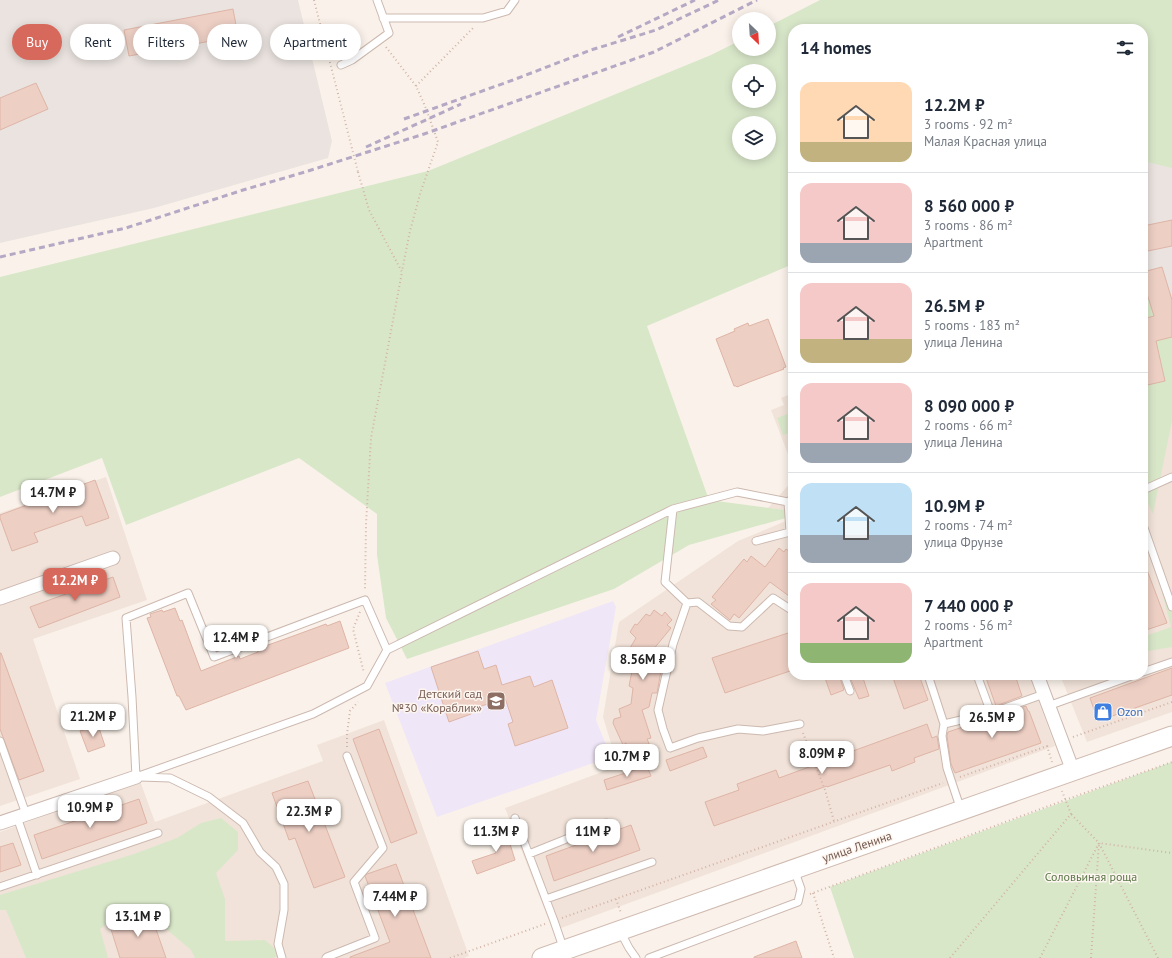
<!DOCTYPE html>
<meta charset="utf-8">
<style>
:root{--surface:#fff;--page:#f6f6f7;--text:#1f2937;--muted:#747a83;--line:#e0e1e3;--accent:#d7685c}
body{margin:0;font-family:"PT Sans",sans-serif;background:var(--page);color:var(--text);height:100vh;display:flex;flex-direction:column;font-size:15px;white-space:nowrap}
*{box-sizing:border-box;margin:0}
p{font-size:13px;color:var(--muted)}
.icon{flex:none;width:22px;height:22px;fill:none;stroke:currentColor;stroke-width:2;stroke-linecap:round;stroke-linejoin:round}
.map{position:relative;flex:1;overflow:hidden}
.side{position:absolute;left:788px;top:24px;width:360px;height:656px;display:flex;flex-direction:column;background:var(--surface);border-radius:16px;box-shadow:0 2px 10px #0003}
.side>*{flex:none}
.top-card{position:absolute;left:12px;top:24px;width:380px;height:36px;display:flex;gap:8px}
.needle{width:26px;rotate:155deg}
.buttons{position:absolute;left:732px;top:12px;display:grid;gap:8px}
.buttons a{display:grid;place-items:center;width:44px;height:44px;border-radius:50%;background:var(--surface);box-shadow:0 2px 10px #0003;font-size:20px}
.price{position:absolute;translate:-50% -34px;padding:0 9px;border-radius:8px;background:#fff;color:#222;font-size:13px;line-height:26px;filter:drop-shadow(0 1px 2px #0008)}
.price::after{content:'';position:absolute;left:50%;top:24px;width:12px;height:9px;margin-left:-6px;background:inherit;clip-path:polygon(0 0,100% 0,50% 100%)}
.price.selected{background:var(--accent);color:#fff}
ul{padding:0;list-style:none}
li{display:flex;align-items:center;gap:12px;height:100px;padding:0 12px}
li+li{border-top:1px solid var(--line)}
li span{display:grid;place-items:center;flex:none;width:112px;height:80px;border-radius:12px;color:#555}
li>.icon{margin-inline-start:auto}
span .icon{width:48px;height:48px;fill:#fffc;stroke-width:1}
li b{font-size:17px}
h2{display:flex;justify-content:space-between;align-items:center;height:48px;padding:0 12px;font-size:17px}
.chip{padding:0 14px;border-radius:18px;background:var(--surface);box-shadow:0 2px 10px #0003;font-size:14px;line-height:36px}
.chip.selected{background:var(--accent);color:#fff}
.map>svg:first-child{display:block}
.residential{fill:#f1e3d9}
.industrial{fill:#eae3df}
.education{fill:#efe6f7}
.green{fill:#d9e7c9;fill-rule:evenodd}
.building{fill:#edcfc4;stroke:#deb5a6}
.lines{fill:none;stroke-linecap:round;stroke-linejoin:round}
.service-casing{stroke:#ccb9b0;stroke-width:9}
.minor-casing{stroke:#ccb9b0;stroke-width:15}
.secondary-casing{stroke:#d0bbb1;stroke-width:21}
.path{stroke:#d2b3a7;stroke-width:2;stroke-dasharray:1 3;stroke-linecap:butt}
.service{stroke:#fff;stroke-width:7}
.minor{stroke:#fff;stroke-width:13}
.secondary{stroke:#fff;stroke-width:19}
.rail{stroke:#b4a8c4;stroke-width:3;stroke-dasharray:6 4;stroke-linecap:butt}
.path-bridge{stroke:#d2b3a7;stroke-width:2;stroke-dasharray:1 3;stroke-linecap:butt}
.labels{text-anchor:middle;stroke-width:3;stroke-linejoin:round;paint-order:stroke}
.education-label{font-size:12px;fill:#785e54;stroke:#fdf6f0;text-anchor:end}
.shop-label{font-size:12px;fill:#366cbe;stroke:#fdf6f0;text-anchor:start}
.street-label{font-size:12px;fill:#73584f;stroke:#fdf6f0}
.park-label{font-size:12px;fill:#5c7849;stroke:#fdf6f0}
</style>
<div class="map">
<svg width="1172" height="958" viewBox="0 0 1172 958">
<rect width="100%" height="100%" fill="#faf2ea"/>
<path class="residential" d="M1172,359V712L1087,742L1060,675H1143V369Z
M793,393V467L771,410L784,405L781,398Z
M106,477L147,600L33,639L80,779L0,806V513Z
M793,480V511L768,508Z
M793,518V675H1029L1055,746L553,931L505,808L618,766L603,717L619,622L738,541Z
M384,720L469,956L464,958H0V832L140,781L155,822L323,761L317,745Z"/>
<path class="industrial" d="M0,0H298L332,141L328,158L154,208L0,243Z
M1143,146L1172,156V359L1143,369Z"/>
<path class="education" d="M613,601L616,607L596,720L611,757L437,817L385,683Z"/>
<path class="green" d="M820,0H1172V168L1143,161V29H793V264L647,326L709,500L793,511V516L689,545L614,589L407,659L386,618L377,555V514L299,458L126,525L102,458L0,497V277L428,171L711,55L739,41V49H769V26ZM739,71H769V101H739ZM739,123H769V153H739Z
M1143,272L1172,308V421L1153,514L1143,493Z
M793,412V432L783,435L777,418Z
M1161,588L1172,596V647L1143,652V637L1171,627Z
M1172,762V958H854L830,887Z
M221,818L238,832V850L216,873L225,899V941L265,940L281,954L274,958H195L191,950L165,928L158,904L127,909L100,929L108,958H26L6,910H0V895L134,854L177,838L201,823Z"/>
<path class="building" d="M233,9L238,36L129,56L124,30Z
M36,83L48,109L0,130V98Z
M1172,220V246L1143,252V226Z
M1162,267L1172,300V337L1156,341L1165,381L1143,386V319L1154,316L1143,281V272Z
M768,319L786,367L783,368L784,369L752,381L737,387L736,386H734L716,339L735,331L734,329L748,323L749,326Z
M95,480L109,518L86,526L82,516L34,533L38,542L12,551L0,518V515Z
M779,548L784,552L786,549L793,554V599L770,582L739,618L734,614L730,620L711,604L716,600L712,597L744,559L747,562L751,556L765,567Z
M1143,562H1144L1167,623L1143,631Z
M113,577L120,597L39,628L30,607Z
M175,608L180,621L182,620L201,671L239,656L240,659L258,652L257,649L296,635L326,624L327,626L340,621L349,648L186,710L179,696H177L147,618L151,617L150,614L162,610L163,612Z
M654,610L662,616L665,612L672,620L667,625L671,628L652,651L658,656L657,668L661,671L657,693H652L649,707L642,710L651,738L647,739L650,746L639,750L638,747L629,750L626,743L623,745L613,723L614,719L621,717L619,709L631,704L633,688L629,686L632,671H636L640,652L630,648L636,638L630,632L635,624L637,625L646,614L650,616Z
M788,633L793,646V670L725,693L712,658Z
M478,651L484,669L496,665L502,685L530,676L534,687L552,680L568,728L515,746L508,724L513,722L505,698L470,710L471,714L449,722L431,667Z
M0,653H1L44,771L19,780L0,729Z
M1172,668V695L1098,721L1090,698Z
M824,675H839L844,690L831,695Z
M849,675H862L869,696L859,699Z
M892,675H919L928,700L904,709Z
M985,675H1015L1022,696L996,706Z
M1026,706L1028,711H1029L1041,743L955,773L951,764L947,736L948,732Z
M927,724L932,738L937,736L939,749L914,758L915,762L892,771L890,765L827,787V786L714,826L705,802L739,790L737,784L776,770L779,778Z
M98,725L105,746L88,752L80,731Z
M379,729L417,833L391,843L353,739Z
M703,747L707,757L670,771L666,760Z
M647,766L651,776L607,790L604,780Z
M308,781L345,877L314,888L295,838L289,840L272,793Z
M139,799L147,823L42,859L34,835Z
M631,825L640,850L554,881L546,856Z
M505,828L515,860L477,874L472,861L496,853L490,834Z
M13,843L21,865L0,872V847Z
M396,864L431,958H350V957L390,942L365,876L367,874Z
M150,912L166,958H120L110,926Z
M796,941L802,958H754V957Z"/>
<g class="lines">
<defs>
<path id="service" d="M383,18H483L507,11L515,0
M341,65L352,60L389,33L377,0
M1143,490L1172,477
M788,502L790,532
M673,509L665,582L687,603L673,644L658,710L663,729L670,748L698,738L738,729L763,731L800,724
M1143,525L1172,607
M756,541L790,532L793,534
M687,603L698,602L729,626L742,627L773,598L793,611
M1143,672L1172,662
M844,675L850,691
M928,675L944,724L942,736L947,768L961,810
M977,675L991,713L1044,694
M1048,706L1134,675
M944,724L991,713
M0,741L26,814
M136,777L313,714L367,686L387,650L673,509L737,492L788,502L793,498
M136,777L132,697L126,618L188,593L214,657L365,600L387,650
M140,777L170,778L209,797L243,823L260,852L276,867L284,884V910L278,944L282,958
M17,817L37,875
M515,818L554,921L564,950
M529,854L606,823
M0,887L158,833
M546,899L652,862
M620,931L629,948L636,958
M326,958L327,957L375,938L354,882L383,848L347,756
M649,958L798,902L801,889L794,869"/>
<path id="minor" d="M0,598L113,558
M1037,675L1073,771
M0,823L136,777"/>
<path id="secondary" d="M542,958L1172,736"/>
</defs>
<use href="#service" class="service-casing"/>
<use href="#minor" class="minor-casing"/>
<use href="#secondary" class="secondary-casing"/>
<path class="path" d="M386,47L416,86L425,106L438,142L420,194L410,231L402,271
M416,86L474,27
M358,172L369,210L402,272L371,438L366,524L365,590
M360,612L353,629L364,673
M803,733L825,790L834,821
M1073,737L1172,702
M1047,746L1052,762
M347,747V734L350,711L358,702
M960,777L1050,745
M813,893L834,958
M810,894L1065,800L1172,762
M616,899L621,913
M562,918L943,783
M450,958L545,924
M950,958L1071,814L1062,791
M1040,958L1099,843L1071,814
M1091,958L1099,843
M1158,958L1099,843L1172,853"/>
<use href="#service" class="service"/>
<use href="#minor" class="minor"/>
<use href="#secondary" class="secondary"/>
<path class="rail" d="M618,37L695,0
M404,119L513,80L591,50L656,30L719,0
M366,147L461,104
M0,257L126,228L243,190L305,172L424,134L654,52L757,0"/>
<path class="path-bridge" d="M314,0L358,172"/>
</g>
<defs>
<symbol id="school-square" viewBox="-11 -11 22 22"><rect x="-9" y="-9" width="18" height="18" rx="4" fill="#8d6e63" stroke="#fdf6f0"/><path d="M0-5L7-2L0 1L-7-2ZM-4 1L0 2.5L4 1V4Q0 6-4 4Z" fill="#fff"/></symbol>
<symbol id="shop-square" viewBox="-11 -11 22 22"><rect x="-9" y="-9" width="18" height="18" rx="4" fill="#3f7fe0" stroke="#fdf6f0"/><path d="M-5-2.5h2.3a2.7 3.5 0 0 1 5.4 0H5L5.5 6h-11ZM-1.5-2.5h3a1.5 2.3 0 0 0-3 0Z" fill="#fff"/></symbol>
</defs>
<g fill-rule="evenodd">
<use href="#school-square" x="485" y="690" width="22" height="22"/>
<use href="#shop-square" x="1092" y="701" width="22" height="22"/>
</g>
<g class="labels">
<g class="education-label">
<text x="482" y="698">Детский сад<tspan x="482" dy="14">№30 «Кораблик»</tspan></text>
</g>
<g class="shop-label">
<text x="1117" y="716">Ozon</text>
</g>
<g class="street-label">
<text transform="translate(857 847) rotate(-19)" y="4">улица Ленина</text>
</g>
<g class="park-label">
<text x="1091" y="881">Соловьиная роща</text>
</g>
</g>
</svg>
<div class="buttons">
<a><svg class="needle" viewBox="-14 -14 28 28"><path d="M0-13l5 13h-10z" fill="#e53935"/><path d="M0 13l5-13h-10z" fill="#747a83"/></svg></a>
<a><svg class="icon" aria-label="locate" viewBox="0 0 24 24"><circle cx="12" cy="12" r="6"/><path d="M12 2v4M12 18v4M2 12h4M18 12h4"/></svg></a>
<a><svg class="icon" aria-label="layers" viewBox="0 0 24 24"><path d="M12 4l9 5-9 5-9-5zM3 14l9 5 9-5"/></svg></a>
</div>
<b class="price" style="left:53px;top:514px">14.7M ₽</b>
<b class="price selected" style="left:75px;top:602px">12.2M ₽</b>
<b class="price" style="left:236px;top:659px">12.4M ₽</b>
<b class="price" style="left:643px;top:681px">8.56M ₽</b>
<b class="price" style="left:93px;top:738px">21.2M ₽</b>
<b class="price" style="left:992px;top:739px">26.5M ₽</b>
<b class="price" style="left:822px;top:775px">8.09M ₽</b>
<b class="price" style="left:627px;top:778px">10.7M ₽</b>
<b class="price" style="left:90px;top:829px">10.9M ₽</b>
<b class="price" style="left:309px;top:833px">22.3M ₽</b>
<b class="price" style="left:496px;top:853px">11.3M ₽</b>
<b class="price" style="left:593px;top:853px">11M ₽</b>
<b class="price" style="left:395px;top:918px">7.44M ₽</b>
<b class="price" style="left:138px;top:938px">13.1M ₽</b>
<div class="top-card">
<a class="chip selected">Buy</a>
<a class="chip">Rent</a>
<a class="chip">Filters</a>
<a class="chip">New</a>
<a class="chip">Apartment</a>
</div>
<section class="side">
<h2>14 homes<svg class="icon" aria-label="filters" viewBox="0 0 24 24"><path d="M4 7h16M4 17h16"/><circle cx="9" cy="7" r="2"/><circle cx="15" cy="17" r="2"/></svg></h2>
<ul>
<li><span style="background:linear-gradient(#ffd9b3 75%,#c2b280 0)"><svg class="icon" aria-label="home" viewBox="0 0 24 24"><path d="M3 11l9-7 9 7M6 9v11h12V9"/></svg></span><div><b>12.2M ₽</b><p>3 rooms · 92 m²</p><p>Малая Красная улица</p></div></li>
<li><span style="background:linear-gradient(#f6c9c9 75%,#9aa5b1 0)"><svg class="icon" aria-label="home" viewBox="0 0 24 24"><path d="M3 11l9-7 9 7M6 9v11h12V9"/></svg></span><div><b>8 560 000 ₽</b><p>3 rooms · 86 m²</p><p>Apartment</p></div></li>
<li><span style="background:linear-gradient(#f6c9c9 70%,#c2b280 0)"><svg class="icon" aria-label="home" viewBox="0 0 24 24"><path d="M3 11l9-7 9 7M6 9v11h12V9"/></svg></span><div><b>26.5M ₽</b><p>5 rooms · 183 m²</p><p>улица Ленина</p></div></li>
<li><span style="background:linear-gradient(#f6c9c9 75%,#9aa5b1 0)"><svg class="icon" aria-label="home" viewBox="0 0 24 24"><path d="M3 11l9-7 9 7M6 9v11h12V9"/></svg></span><div><b>8 090 000 ₽</b><p>2 rooms · 66 m²</p><p>улица Ленина</p></div></li>
<li><span style="background:linear-gradient(#bfe0f5 65%,#9aa5b1 0)"><svg class="icon" aria-label="home" viewBox="0 0 24 24"><path d="M3 11l9-7 9 7M6 9v11h12V9"/></svg></span><div><b>10.9M ₽</b><p>2 rooms · 74 m²</p><p>улица Фрунзе</p></div></li>
<li><span style="background:linear-gradient(#f6c9c9 75%,#8fb573 0)"><svg class="icon" aria-label="home" viewBox="0 0 24 24"><path d="M3 11l9-7 9 7M6 9v11h12V9"/></svg></span><div><b>7 440 000 ₽</b><p>2 rooms · 56 m²</p><p>Apartment</p></div></li>
</ul>
</section>
</div>
